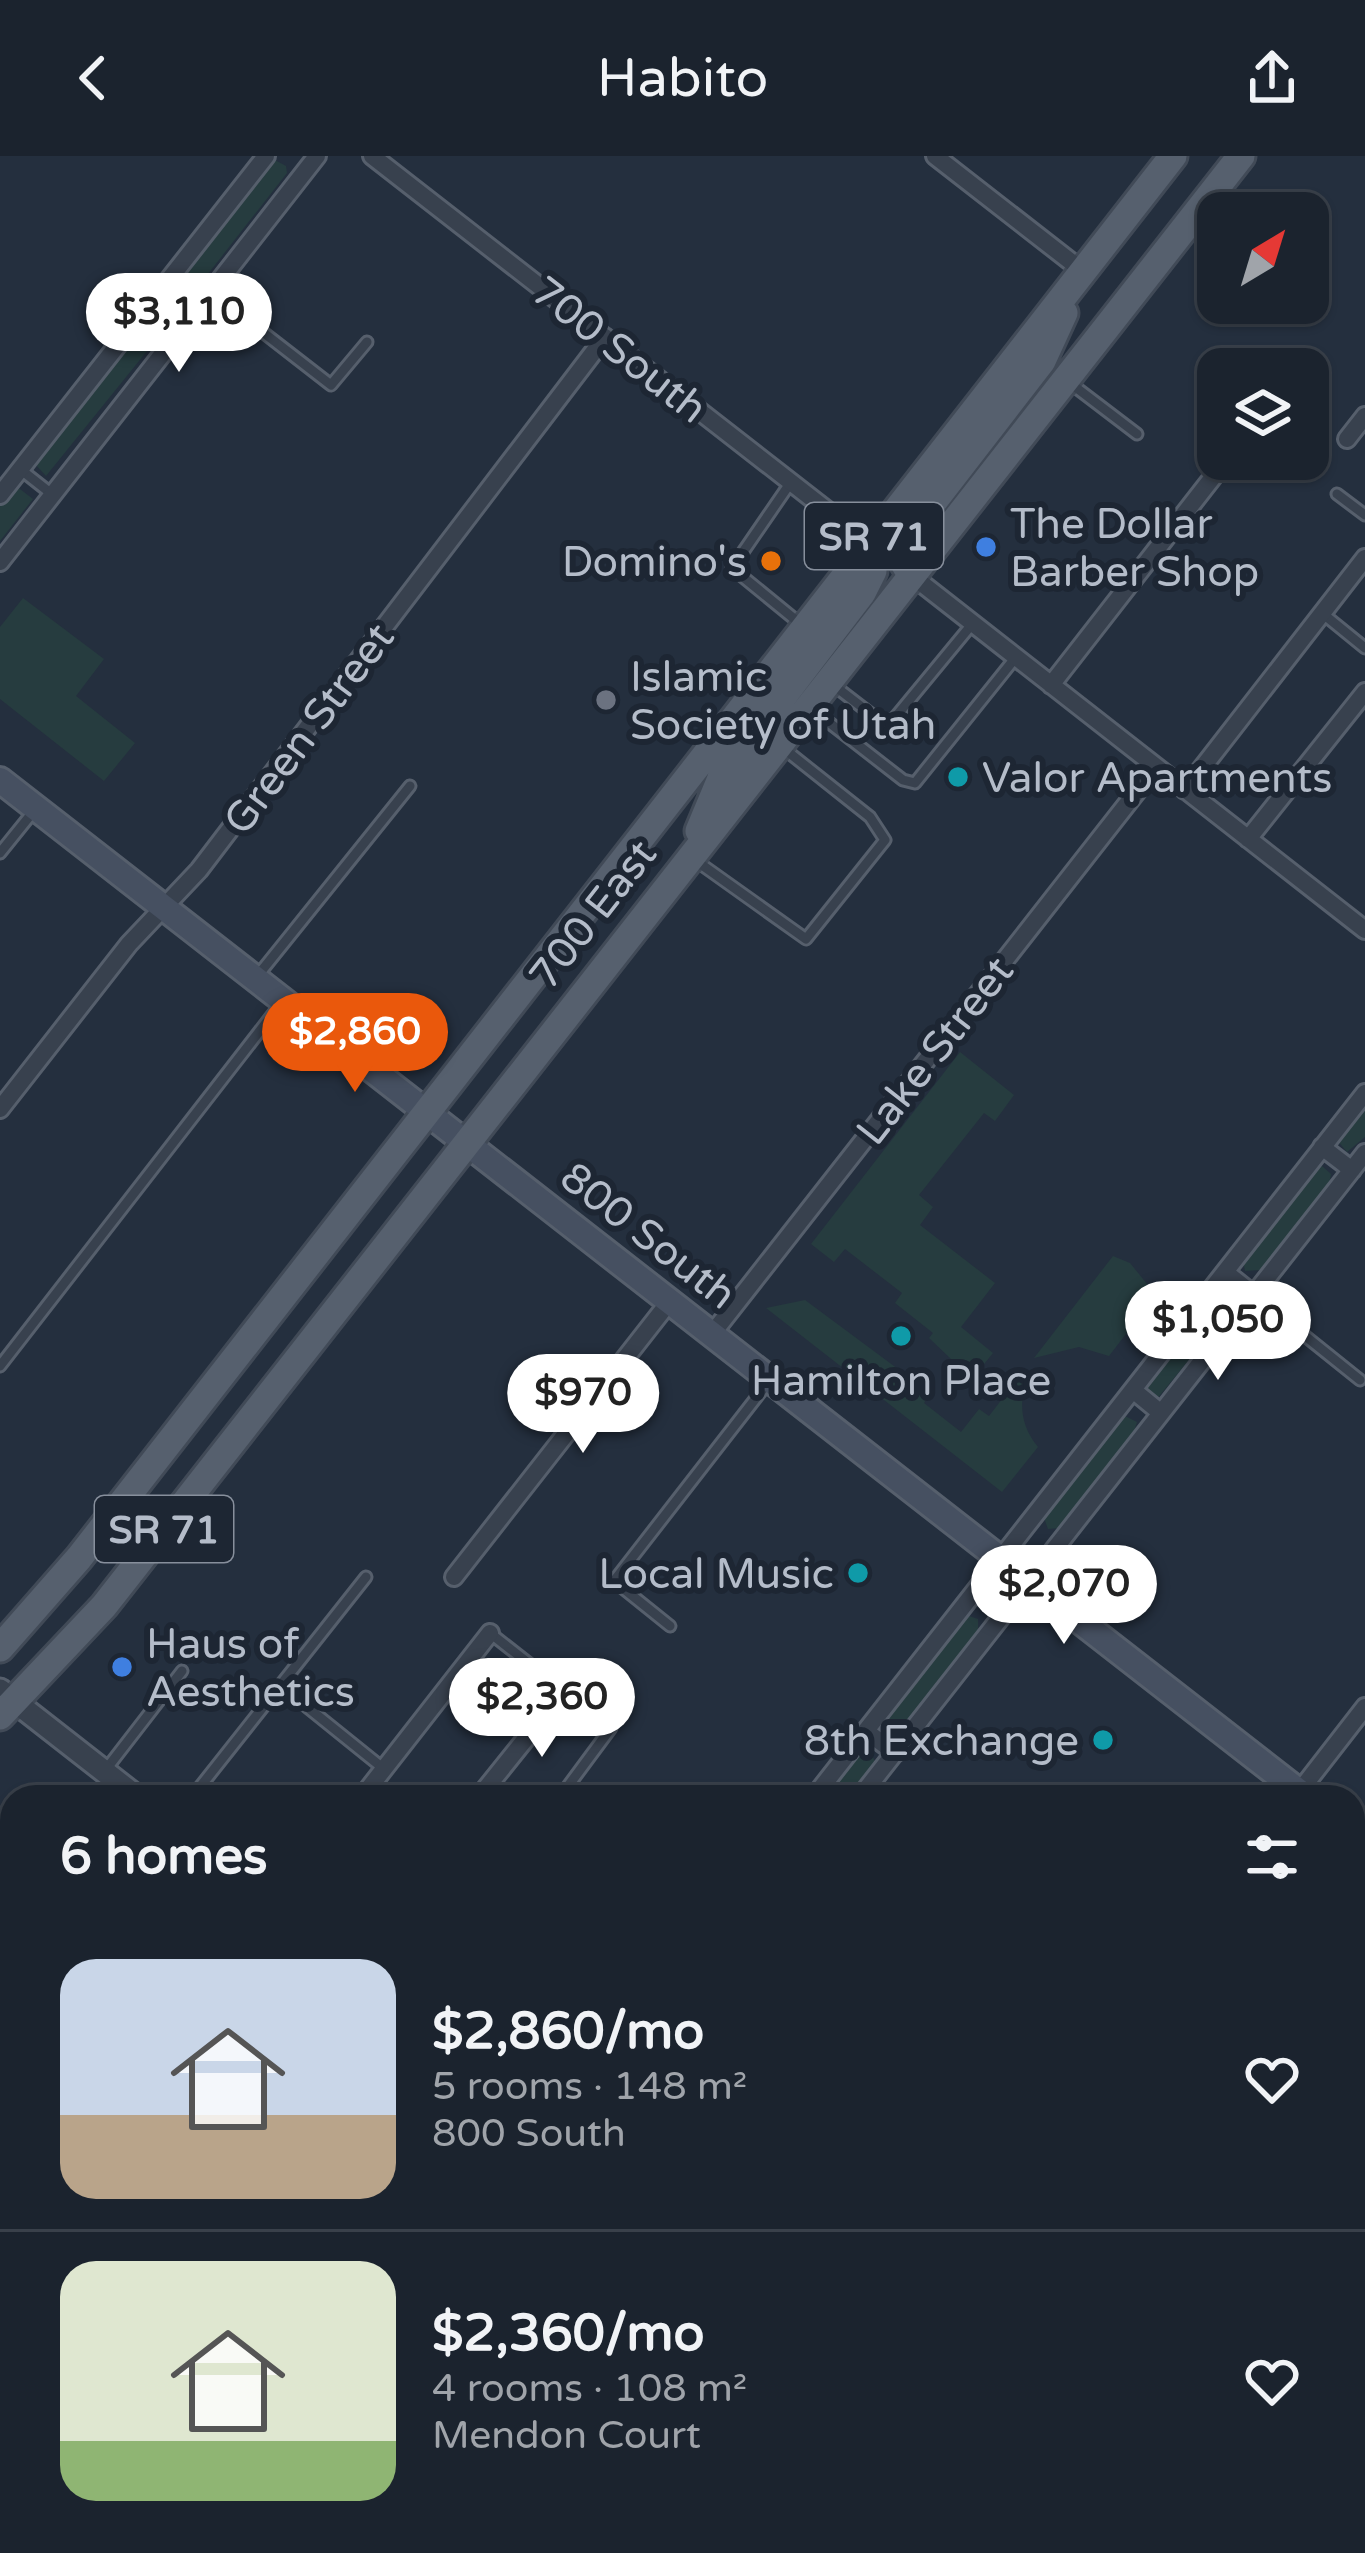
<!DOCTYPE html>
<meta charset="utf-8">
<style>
:root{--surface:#1b232e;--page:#282f3a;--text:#f1f3f6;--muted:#a0a4aa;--line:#39404a;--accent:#ea580c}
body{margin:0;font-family:"Varela Round",sans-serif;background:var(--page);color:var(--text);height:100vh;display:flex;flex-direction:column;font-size:45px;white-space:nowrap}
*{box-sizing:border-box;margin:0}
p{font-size:39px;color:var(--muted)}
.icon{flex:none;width:66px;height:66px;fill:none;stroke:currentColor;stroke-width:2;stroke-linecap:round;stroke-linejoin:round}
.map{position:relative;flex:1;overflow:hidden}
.drawer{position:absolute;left:0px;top:1629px;width:1365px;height:768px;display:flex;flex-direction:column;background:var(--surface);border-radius:36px 36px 0 0;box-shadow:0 3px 9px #0004,0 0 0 3px var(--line)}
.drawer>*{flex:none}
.needle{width:78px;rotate:38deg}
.fabs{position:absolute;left:1197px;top:36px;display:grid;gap:24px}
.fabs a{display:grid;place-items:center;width:132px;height:132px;border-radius:24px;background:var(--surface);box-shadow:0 3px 9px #0004,0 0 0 3px var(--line);font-size:60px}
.price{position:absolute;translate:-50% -102px;padding:0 27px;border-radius:42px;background:#fff;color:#222;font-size:39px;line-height:78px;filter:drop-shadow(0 3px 6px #0008)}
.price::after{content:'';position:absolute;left:50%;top:72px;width:36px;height:27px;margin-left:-18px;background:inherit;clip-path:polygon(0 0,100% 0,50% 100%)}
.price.selected{background:var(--accent);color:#fff}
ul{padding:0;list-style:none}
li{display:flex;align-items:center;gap:36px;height:300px;padding:0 60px}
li+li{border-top:3px solid var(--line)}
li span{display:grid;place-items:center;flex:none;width:336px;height:240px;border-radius:36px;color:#555}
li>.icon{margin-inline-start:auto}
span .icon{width:144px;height:144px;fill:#fffc;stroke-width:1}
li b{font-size:51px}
h2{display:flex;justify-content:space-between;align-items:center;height:144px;padding:0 60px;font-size:51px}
header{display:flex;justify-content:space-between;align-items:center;height:156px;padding:0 60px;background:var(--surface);font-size:54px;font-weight:600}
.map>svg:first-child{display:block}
.green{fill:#263c3f}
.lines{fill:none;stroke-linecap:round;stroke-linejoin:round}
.service-casing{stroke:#565f6c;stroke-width:15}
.minor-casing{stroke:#565f6c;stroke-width:22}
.tertiary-casing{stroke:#565f6c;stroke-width:27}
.secondary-casing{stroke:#565f6c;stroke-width:30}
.primary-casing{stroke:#414a57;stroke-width:33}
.service{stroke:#38414e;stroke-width:9}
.minor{stroke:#38414e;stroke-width:16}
.tertiary{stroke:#38414e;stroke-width:21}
.secondary{stroke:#465061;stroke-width:24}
.primary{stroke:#56606e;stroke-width:27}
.shop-dot{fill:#3f7fe0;stroke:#1d2633;stroke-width:4.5}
.food-dot{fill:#e8710a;stroke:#1d2633;stroke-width:4.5}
.worship-dot{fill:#6b7280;stroke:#1d2633;stroke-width:4.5}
.culture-dot{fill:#0f9aa8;stroke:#1d2633;stroke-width:4.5}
.labels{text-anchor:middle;stroke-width:12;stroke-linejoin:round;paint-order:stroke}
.shield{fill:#1d2633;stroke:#878f9c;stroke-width:3}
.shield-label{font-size:39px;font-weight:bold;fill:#b4bcc9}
.street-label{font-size:42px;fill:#b4bcc9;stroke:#1d2633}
.poi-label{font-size:42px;fill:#b4bcc9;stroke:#1d2633;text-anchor:start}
</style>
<header><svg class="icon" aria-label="back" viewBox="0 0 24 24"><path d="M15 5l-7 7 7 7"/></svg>Habito<svg class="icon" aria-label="share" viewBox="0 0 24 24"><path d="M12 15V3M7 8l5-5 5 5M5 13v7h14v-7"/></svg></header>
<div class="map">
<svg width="1365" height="2397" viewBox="0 0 1365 2397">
<rect width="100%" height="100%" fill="#242f3e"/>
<path class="green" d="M271,2L286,10L287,17L179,155L172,156L161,146Z
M146,165L160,179L46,320L34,307Z
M16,330L33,343L0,385V350Z
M23,442L104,503L76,540L135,587L104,625L0,543V471Z
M960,896L1014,939L995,965L984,957L919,1039L933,1051L920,1069L995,1127L961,1171L993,1197L972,1223L929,1182L933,1177L895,1147L902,1137L845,1093L834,1106L811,1088Z
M1365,947V981L1347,996L1337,984Z
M1322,1010L1331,1018L1329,1028L1260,1114L1245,1115L1243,1104L1314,1012Z
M1113,1100L1130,1107L1156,1139L1109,1200L1079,1191L1034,1202Z
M805,1144L898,1213L895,1218L927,1242L924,1247L961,1276L979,1253L989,1260L1019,1221L1025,1228C1019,1252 1022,1271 1038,1291L1002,1336L766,1152Z
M1212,1144L1223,1146L1225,1160L1156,1244L1144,1232Z
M1123,1259L1137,1266L1133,1278L1060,1372L1048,1373L1043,1359Z
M966,1459L978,1463V1476L899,1577L889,1580L881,1569Z
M862,1594H870L875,1606L849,1641H822Z"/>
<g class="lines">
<defs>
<path id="service" d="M211,136L331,229L367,186
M148,151L180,176
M1070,227L1137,278
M20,313L53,339
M791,326L732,412L803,470
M1337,338L1365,359
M1322,457L1365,492
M832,528L880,565L893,564L973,467
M813,554L903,624L915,627L1016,501
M0,697L33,656
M694,709H702L806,783L885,684L870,661L783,592
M255,823L410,630
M1254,1139L1360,1224
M0,1210L283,845
M670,1470L614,1425L770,1224
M490,1477L611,1572L560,1641
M281,1530L384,1613
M104,1616L182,1515
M192,1641L366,1421
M1353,1751L1365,1735
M0,1775L12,1784
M1353,1793L1365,1805
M0,1832L12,1816
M1353,1874L1361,1881
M1353,1977L1365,1962
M1353,2087L1365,2096
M835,2385L850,2397
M17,2397L27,2385
M931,2397L940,2385"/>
<path id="minor" d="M372,0L869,387
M935,0L1084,116
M1347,283L1365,260
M0,339L266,0
M0,406L317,0
M911,419L1365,774
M1051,529L1227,303
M1185,634L1365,402
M1248,683L1365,536
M0,953L129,788L199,714L605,181
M1322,991L1352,1014
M1225,1116L1254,1139
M712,1178L1156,611
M1133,1234L1161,1257
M454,1421L670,1145
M866,1575L895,1597
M1299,1636L1365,1551
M362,1641L490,1477
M479,1641L564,1535
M814,1641L1365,937
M860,1641L1365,997
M0,2126L12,2111
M0,2275L12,2284
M142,2385L157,2397
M248,2397L257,2385
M704,2397L714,2385"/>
<path id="tertiary" d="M0,1534L137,1641
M1353,2149L1365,2134
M1069,2385L1085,2397
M1110,2385L1125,2397
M1158,2397L1167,2385"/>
<path id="secondary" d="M0,624L1306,1641
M1353,1678L1365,1687"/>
<path id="primary" d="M911,419L901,402L910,376L1042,205L1064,157
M699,675L722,620L862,437L873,415L869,387
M0,1492L79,1402L1173,0
M0,1560L104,1450L1241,0"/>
</defs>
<use href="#service" class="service-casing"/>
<use href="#minor" class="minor-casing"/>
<use href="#tertiary" class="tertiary-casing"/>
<use href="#secondary" class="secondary-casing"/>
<use href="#primary" class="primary-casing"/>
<use href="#service" class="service"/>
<use href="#minor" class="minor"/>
<use href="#tertiary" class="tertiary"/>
<use href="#secondary" class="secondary"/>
<use href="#primary" class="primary"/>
</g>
<g class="shop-dot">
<circle cx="986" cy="391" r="12"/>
<circle cx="122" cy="1511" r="12"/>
</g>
<circle class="food-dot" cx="771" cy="405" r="12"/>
<circle class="worship-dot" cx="606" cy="544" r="12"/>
<g class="culture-dot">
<circle cx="958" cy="621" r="12"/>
<circle cx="901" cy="1180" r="12"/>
<circle cx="858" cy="1417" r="12"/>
<circle cx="1103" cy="1584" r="12"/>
</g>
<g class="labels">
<g class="shield">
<rect x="805" y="347" width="138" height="66" rx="9"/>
<rect x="95" y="1340" width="138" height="66" rx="9"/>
</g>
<g class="shield-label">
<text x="874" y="394">SR 71</text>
<text x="164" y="1387">SR 71</text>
</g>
<g class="street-label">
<text transform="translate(620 193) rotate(38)" y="15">700 South</text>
<text transform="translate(308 572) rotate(-53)" y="15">Green Street</text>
<text transform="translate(592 758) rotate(-52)" y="15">700 East</text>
<text transform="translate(934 894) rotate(-52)" y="15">Lake Street</text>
<text transform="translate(649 1079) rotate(38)" y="15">800 South</text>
</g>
<g class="poi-label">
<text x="1010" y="382">The Dollar<tspan x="1010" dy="48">Barber Shop</tspan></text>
<text x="747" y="420" text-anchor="end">Domino's</text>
<text x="630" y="535">Islamic<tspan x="630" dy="48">Society of Utah</tspan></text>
<text x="982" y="636">Valor Apartments</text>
<text x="901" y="1239" text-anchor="middle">Hamilton Place</text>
<text x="834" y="1432" text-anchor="end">Local Music</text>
<text x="146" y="1502">Haus of<tspan x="146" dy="48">Aesthetics</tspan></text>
<text x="1079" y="1599" text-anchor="end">8th Exchange</text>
</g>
</g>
</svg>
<div class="fabs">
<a><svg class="needle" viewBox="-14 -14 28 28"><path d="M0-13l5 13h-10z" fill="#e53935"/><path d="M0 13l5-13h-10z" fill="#a0a4aa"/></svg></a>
<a><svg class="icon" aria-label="layers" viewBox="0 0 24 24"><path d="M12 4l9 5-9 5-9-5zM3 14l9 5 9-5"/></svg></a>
</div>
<b class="price" style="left:179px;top:219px">$3,110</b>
<b class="price selected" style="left:355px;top:939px">$2,860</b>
<b class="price" style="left:1218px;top:1227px">$1,050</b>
<b class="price" style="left:583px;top:1300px">$970</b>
<b class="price" style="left:1064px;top:1491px">$2,070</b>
<b class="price" style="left:542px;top:1604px">$2,360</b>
<section class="drawer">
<h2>6 homes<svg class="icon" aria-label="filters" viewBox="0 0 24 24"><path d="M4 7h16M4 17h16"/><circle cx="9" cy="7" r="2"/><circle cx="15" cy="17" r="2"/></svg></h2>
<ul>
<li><span style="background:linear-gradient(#c9d6e8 65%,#b9a48a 0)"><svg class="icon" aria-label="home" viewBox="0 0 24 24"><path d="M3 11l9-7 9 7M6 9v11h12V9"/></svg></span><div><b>$2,860/mo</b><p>5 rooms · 148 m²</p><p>800 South</p></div><svg class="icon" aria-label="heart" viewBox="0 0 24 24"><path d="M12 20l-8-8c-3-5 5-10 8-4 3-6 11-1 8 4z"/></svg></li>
<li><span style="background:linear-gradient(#dfe7d0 75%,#8fb573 0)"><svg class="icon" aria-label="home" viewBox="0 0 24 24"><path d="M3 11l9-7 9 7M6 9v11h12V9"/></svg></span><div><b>$2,360/mo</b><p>4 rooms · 108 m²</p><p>Mendon Court</p></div><svg class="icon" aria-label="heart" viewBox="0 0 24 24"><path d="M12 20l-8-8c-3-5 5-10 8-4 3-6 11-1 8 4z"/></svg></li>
</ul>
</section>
</div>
